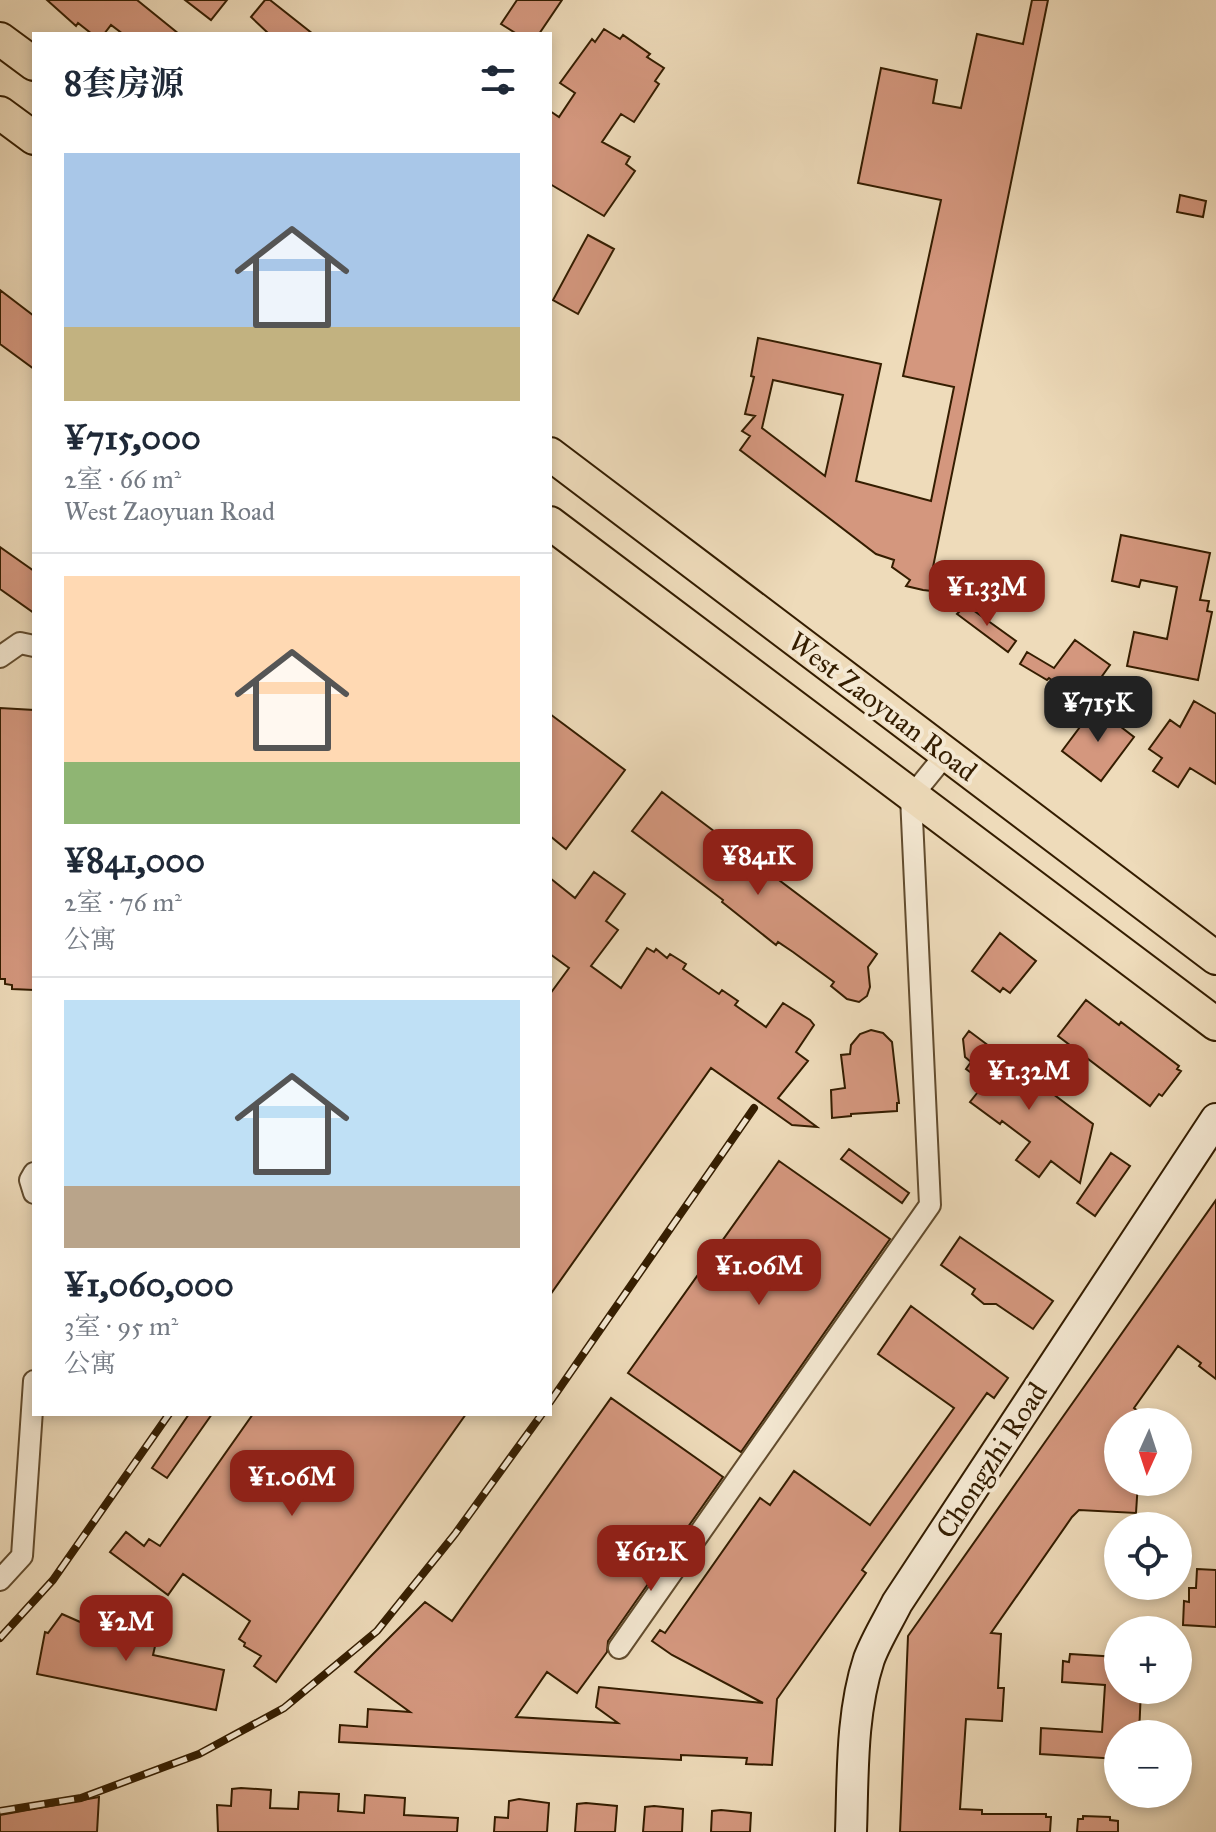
<!DOCTYPE html>
<html lang="zh">
<meta charset="utf-8">
<style>
:root{--surface:#fff;--page:#f6f6f7;--text:#1f2937;--muted:#747a83;--line:#e0e1e3;--accent:#8f2418}
body{margin:0;font-family:"IM FELL Great Primer","Noto Serif SC",serif;background:var(--page);color:var(--text);height:100vh;display:flex;flex-direction:column;font-size:30px;white-space:nowrap}
*{box-sizing:border-box;margin:0}
p{font-size:26px;color:var(--muted)}
.icon{flex:none;width:44px;height:44px;fill:none;stroke:currentColor;stroke-width:2;stroke-linecap:round;stroke-linejoin:round}
.map{position:relative;flex:1;overflow:hidden}
.details{position:absolute;left:32px;top:32px;width:520px;height:1384px;display:flex;flex-direction:column;background:var(--surface);border-radius:0px;box-shadow:0 4px 12px #0003}
.details>*{flex:none}
.needle{width:52px;rotate:183deg}
.buttons{position:absolute;left:1104px;top:1408px;display:grid;gap:16px}
.buttons a{display:grid;place-items:center;width:88px;height:88px;border-radius:50%;background:var(--surface);box-shadow:0 4px 12px #0003;font-size:40px}
.price{position:absolute;translate:-50% -68px;padding:0 18px;border-radius:16px;background:var(--accent);color:#fff;font-size:26px;line-height:52px;filter:drop-shadow(0 2px 4px #0008)}
.price::after{content:'';position:absolute;left:50%;top:48px;width:24px;height:18px;margin-left:-12px;background:inherit;clip-path:polygon(0 0,100% 0,50% 100%)}
.price.on{background:#222;color:#fff}
ul{padding:0;list-style:none}
li{display:grid;align-content:center;gap:16px;height:424px;padding:0 32px}
li+li{border-top:2px solid var(--line)}
li span{display:grid;place-items:center;height:248px;border-radius:0px;color:#555}
li>.icon{margin-inline-start:auto}
span .icon{width:144px;height:144px;fill:#fffc;stroke-width:1}
li b{font-size:34px}
h2{display:flex;justify-content:space-between;align-items:center;height:96px;padding:0 32px;font-size:34px}
.map>svg:first-child{display:block}
.building{fill:#d4977e;stroke:#341d00;stroke-width:2;fill-rule:evenodd}
.lines{fill:none;stroke-linecap:round;stroke-linejoin:round}
.street-casing{stroke:#624c2e;stroke-width:24}
.secondary-casing{stroke:#341d00;stroke-width:34}
.primary-casing{stroke:#341d00;stroke-width:36}
.street{stroke:#f4e8d2;stroke-width:20}
.secondary{stroke:#f4e8d2;stroke-width:30}
.primary{stroke:#eedbba;stroke-width:32}
.rail-casing{stroke:#341d00;stroke-width:8}
.rail{stroke:#f4e8d2;stroke-width:5;stroke-dasharray:15;stroke-linecap:butt}
.labels{text-anchor:middle;stroke-width:8;stroke-linejoin:round;paint-order:stroke}
.street-label{font-size:28px;fill:#341d00;stroke:#f4e8d2}
</style>
<div class="map">
<svg width="1216" height="1832" viewBox="0 0 1216 1832">
<rect width="100%" height="100%" fill="#eedbba"/>
<filter id="stains"><feTurbulence type="fractalNoise" baseFrequency=".0025" numOctaves="4"/><feColorMatrix values="0 0 0 0 .2 0 0 0 0 .09 0 0 0 0 .02 0 0 0 .5 -.17"/></filter>
<radialGradient id="worn" r=".72"><stop offset=".6" stop-color="#630" stop-opacity="0"/><stop offset="1" stop-color="#630" stop-opacity=".3"/></radialGradient>
<path class="building" d="M47,0H137L179,34H123L111,25L104,34H92L78,23L76,26Z
M185,0H227L211,20Z
M265,0H270L313,34H269L251,17Z
M517,0H562L539,34H517L501,24Z
M1032,0H1048L932,572L943,575L940,592L923,590L906,586L910,580L892,567L894,560L876,554L740,450L750,436L742,431L755,416L745,414L754,377L751,376L758,338L881,364L856,481L931,501L954,387L903,376L941,200L858,183L881,68L937,80L933,103L961,108L977,34L1023,44ZM773,380L843,395L825,476L762,428Z
M604,29L620,39L623,35L650,54L647,57L664,68L655,81L659,84L634,122L621,114L602,142L630,157L626,164L635,171L604,216L550,184V111L559,117L575,93L560,83L592,39L595,42Z
M1180,195L1206,201L1203,217L1177,212Z
M588,235L614,249L578,314L553,300Z
M0,290L34,316V369L0,344Z
M1121,535L1210,553L1200,600L1209,601L1207,611L1212,612L1198,680L1127,666L1134,632L1167,639L1177,587L1141,580L1139,587L1112,581Z
M0,547L34,571V613L0,589Z
M966,605L1016,641L1008,652L957,614Z
M1075,640L1110,665L1082,704L1049,678L1047,680L1020,664L1027,652L1054,668Z
M1194,701L1216,714V784L1190,768L1178,787L1153,771L1162,758L1149,749L1170,720L1180,727Z
M1095,707L1134,737L1101,781L1062,751Z
M0,708L34,710V990L12,989V985L5,984V979H0Z
M550,714L625,770L566,849L550,836Z
M662,792L877,954L868,967L870,987L867,996L859,1002L847,999L831,986L834,982L793,952L778,942L776,945L722,902L723,900L632,831Z
M594,872L625,894L606,921L618,930L591,966L621,988L647,948L654,952L656,949L667,958L670,954L686,964L683,969L719,994L722,990L738,1001L735,1005L766,1027L783,1003L810,1020L814,1025L796,1052L808,1061L778,1098L817,1127L792,1125L711,1068L550,1295V994L569,968L550,954V878L575,898Z
M1000,933L1036,961L1010,993L1003,988L1000,992L972,971Z
M1086,1000L1119,1025L1121,1022L1179,1066L1177,1069L1181,1071L1162,1096L1159,1094L1150,1106L1058,1036Z
M871,1030L883,1033L892,1042L899,1103H897V1111L851,1114V1116L832,1118L831,1090L845,1088L841,1055L850,1054L851,1045L860,1034Z
M969,1031L1093,1124L1080,1183L1051,1161L1039,1177L1016,1160L1030,1142L1002,1121L1000,1124L970,1102L985,1083L966,1069L971,1062L965,1057L963,1039Z
M849,1149L909,1193L902,1203L841,1159Z
M1111,1153L1130,1166L1095,1216L1077,1203Z
M779,1161L890,1239L741,1452L628,1373Z
M1216,1200V1379L1199,1366L1201,1363L1178,1346L1134,1408L1139,1412L1132,1422H1118V1482H1138L1136,1513L1079,1510L1072,1517L991,1633L1001,1634L998,1688H1004L1002,1721L966,1719L960,1809L982,1810V1814H1046V1817H1051L1050,1832H900L908,1636Z
M960,1237L1053,1301L1033,1329L996,1304H984L972,1294L975,1289L941,1265Z
M911,1306L1008,1378L994,1398L987,1393L862,1570L866,1573L777,1699L772,1765L746,1764L747,1758L681,1755V1760L339,1742L340,1725L367,1727L368,1709L410,1712L355,1672L425,1602L452,1621L611,1398L723,1477L608,1641L607,1652L577,1693L547,1672L516,1717L618,1723L596,1707L599,1687L763,1703L672,1655L652,1641L660,1630L665,1633L760,1498L770,1505L794,1471L870,1525L954,1408L878,1354Z
M189,1414H212L167,1478L152,1468Z
M253,1414H466L276,1682L254,1666L261,1656L244,1646L245,1643L239,1639L250,1621L183,1574L168,1595L110,1552L126,1532L144,1546L149,1539L160,1546Z
M1197,1569L1216,1570V1627L1183,1625L1184,1601L1189,1602V1588H1196Z
M62,1614L112,1636L116,1620L159,1629L153,1655L224,1670L216,1710L37,1674L45,1632L48,1633Z
M1070,1654L1118,1657V1690H1141L1139,1734H1118V1759L1040,1754L1041,1728L1102,1732L1105,1685L1062,1682L1063,1661L1069,1662Z
M241,1788L271,1790L270,1808L298,1809L299,1792L339,1794L338,1811L364,1813L365,1795L405,1798L404,1815L458,1818L457,1832H218L217,1805L231,1806L232,1789Z
M99,1797L97,1832H0V1815Z
M519,1799L549,1803L547,1832H494L495,1817L508,1818L509,1801Z
M586,1803L617,1806L615,1832H575L577,1804Z
M654,1806L683,1809L682,1832H643L645,1807Z
M721,1810L751,1813L750,1832H711L712,1811Z
M1083,1816L1110,1817V1820L1118,1821V1832H1077L1078,1819H1083Z"/>
<g class="lines">
<defs>
<path id="street" d="M0,657L20,643L34,646
M34,1173L30,1180L34,1193
M0,1580L22,1556L34,1381
M619,1648L930,1205L911,797L946,754"/>
<path id="secondary" d="M851,1832C853,1775 851,1714 869,1659C876,1640 888,1621 897,1603L1216,1119"/>
<path id="primary" d="M0,39L34,64
M0,113L34,138
M550,454L1216,958
M550,523L1216,1024"/>
</defs>
<use href="#street" class="street-casing"/>
<use href="#secondary" class="secondary-casing"/>
<use href="#primary" class="primary-casing"/>
<use href="#street" class="street"/>
<use href="#secondary" class="secondary"/>
<use href="#primary" class="primary"/>
<defs>
<path id="rail" d="M550,1402L754,1108
M0,1638L53,1580L169,1414
M0,1811L81,1798L199,1754L284,1708L377,1631L455,1534L542,1414"/>
</defs>
<use href="#rail" class="rail-casing"/>
<use href="#rail" class="rail"/>
</g>
<g class="labels">
<g class="street-label">
<text transform="translate(883 706) rotate(37)" y="10">West Zaoyuan Road</text>
<text transform="translate(991 1460) rotate(-57)" y="10">Chongzhi Road</text>
</g>
</g>
<rect width="100%" height="100%" filter="url(#stains)"/>
<rect width="100%" height="100%" fill="url(#worn)"/>
</svg>
<div class="buttons">
<a><svg class="needle" viewBox="-14 -14 28 28"><path d="M0-13l5 13h-10z" fill="#e53935"/><path d="M0 13l5-13h-10z" fill="#747a83"/></svg></a>
<a><svg class="icon" aria-label="locate" viewBox="0 0 24 24"><circle cx="12" cy="12" r="6"/><path d="M12 2v4M12 18v4M2 12h4M18 12h4"/></svg></a>
<a>+</a>
<a>−</a>
</div>
<b class="price" style="left:987px;top:628px">¥1.33M</b>
<b class="price on" style="left:1098px;top:744px">¥715K</b>
<b class="price" style="left:758px;top:897px">¥841K</b>
<b class="price" style="left:1029px;top:1112px">¥1.32M</b>
<b class="price" style="left:759px;top:1307px">¥1.06M</b>
<b class="price" style="left:292px;top:1518px">¥1.06M</b>
<b class="price" style="left:651px;top:1593px">¥612K</b>
<b class="price" style="left:126px;top:1663px">¥2M</b>
<section class="details">
<h2>8套房源<svg class="icon" aria-label="filters" viewBox="0 0 24 24"><path d="M4 7h16M4 17h16"/><circle cx="9" cy="7" r="2"/><circle cx="15" cy="17" r="2"/></svg></h2>
<ul>
<li><span style="background:linear-gradient(#a9c7e8 70%,#c2b280 0)"><svg class="icon" aria-label="home" viewBox="0 0 24 24"><path d="M3 11l9-7 9 7M6 9v11h12V9"/></svg></span><div><b>¥715,000</b><p>2室 · 66 m²</p><p>West Zaoyuan Road</p></div></li>
<li><span style="background:linear-gradient(#ffd9b3 75%,#8fb573 0)"><svg class="icon" aria-label="home" viewBox="0 0 24 24"><path d="M3 11l9-7 9 7M6 9v11h12V9"/></svg></span><div><b>¥841,000</b><p>2室 · 76 m²</p><p>公寓</p></div></li>
<li><span style="background:linear-gradient(#bfe0f5 75%,#b9a48a 0)"><svg class="icon" aria-label="home" viewBox="0 0 24 24"><path d="M3 11l9-7 9 7M6 9v11h12V9"/></svg></span><div><b>¥1,060,000</b><p>3室 · 95 m²</p><p>公寓</p></div></li>
</ul>
</section>
</div>
